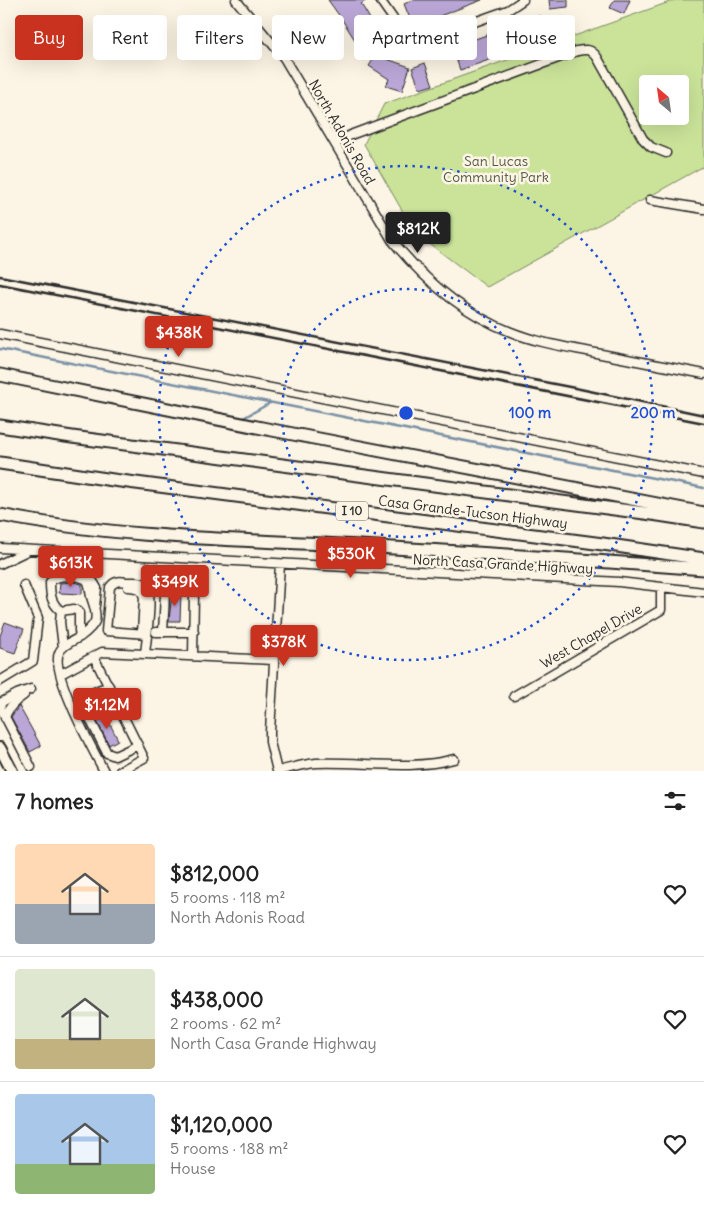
<!DOCTYPE html>
<meta charset="utf-8">
<style>
:root{--surface:#fff;--page:#f6f6f6;--text:#222;--muted:#767676;--line:#e0e0e0;--accent:#c8321e}
body{margin:0;font-family:Delius,sans-serif;background:var(--page);color:var(--text);height:100vh;display:flex;flex-direction:column;font-size:19px;white-space:nowrap}
*{box-sizing:border-box;margin:0}
p{font-size:16px;color:var(--muted)}
.icon{flex:none;width:28px;height:28px;fill:none;stroke:currentColor;stroke-width:2;stroke-linecap:round;stroke-linejoin:round}
.map{position:relative;height:771px;overflow:hidden}
.panel{display:flex;flex-direction:column;background:var(--surface);flex:1}
.panel>*{flex:none}
.hud{position:absolute;left:15px;top:15px;width:675px;height:45px;display:flex;gap:10px}
.needle{width:32px;rotate:331deg}
.tools{position:absolute;left:639px;top:75px;display:grid;gap:10px}
.tools a{display:grid;place-items:center;width:50px;height:50px;border-radius:5px;background:var(--surface);box-shadow:0 5px 20px #0002;font-size:25px}
.price{position:absolute;translate:-50% -42px;padding:0 11px;border-radius:5px;background:var(--accent);color:#fff;font-size:16px;line-height:32px;filter:drop-shadow(0 1px 2px #0008)}
.price::after{content:'';position:absolute;left:50%;top:30px;width:15px;height:11px;margin-left:-8px;background:inherit;clip-path:polygon(0 0,100% 0,50% 100%)}
.price.selected{background:#222;color:#fff}
ul{padding:0;list-style:none}
li{display:flex;align-items:center;gap:15px;height:125px;padding:0 15px}
li+li{border-top:1px solid var(--line)}
li span{display:grid;place-items:center;flex:none;width:140px;height:100px;border-radius:5px;color:#555}
li>.icon{margin-inline-start:auto}
span .icon{width:60px;height:60px;fill:#fffc;stroke-width:1}
li b{font-size:21px}
h2{display:flex;justify-content:space-between;align-items:center;height:60px;padding:0 15px;font-size:21px}
.pill{padding:0 18px;border-radius:5px;background:var(--surface);box-shadow:0 5px 20px #0002;font-size:18px;line-height:45px}
.pill.selected{background:var(--accent);color:#fff}
.map>svg:first-child{display:block}
.green{fill:#cae399;stroke:#7a8762;fill-rule:evenodd}
.lines{fill:none;stroke-linecap:round;stroke-linejoin:round}
.stream{stroke:#7a90a6;stroke-width:2.5}
.building{fill:#bba7d7;stroke:#2b2b2b}
.minor-casing{stroke:#2b2b2b;stroke-width:11}
.major-casing{stroke:#2b2b2b;stroke-width:14}
.highway-casing{stroke:#2b2b2b;stroke-width:15}
.minor{stroke:#fcf5e5;stroke-width:8}
.major{stroke:#fcf5e5;stroke-width:10}
.highway{stroke:#fcf5e5;stroke-width:11}
.rail{stroke:#2b2b2b;stroke-width:2.5}
.ring{fill:none;stroke:#1d4ed8;stroke-width:2.5;stroke-dasharray:2.5 5}
.labels{text-anchor:middle;stroke-width:5;stroke-linejoin:round;paint-order:stroke}
.shield{fill:#fcf5e5;stroke:#6a6863;stroke-width:1}
.shield-label{font-size:12px;font-weight:bold;fill:#2b2b2b}
.street-label{font-size:14px;fill:#2b2b2b;stroke:#fcf5e5}
.park-label{font-size:14px;fill:#535946;stroke:#fcf5e5}
.centre{fill:#1d4ed8;stroke:#fcf5e5;stroke-width:2.5}
.ring-label{font-size:15px;text-anchor:middle;font-weight:bold;fill:#1d4ed8;stroke:#fcf5e5;stroke-width:5;stroke-linejoin:round;paint-order:stroke}
</style>
<div class="map">
<svg width="704" height="771" viewBox="0 0 704 771">
<rect width="100%" height="100%" fill="#fcf5e5"/>
<filter id="ink" filterUnits="userSpaceOnUse"><feTurbulence type="fractalNoise" baseFrequency=".02" numOctaves="2"/><feDisplacementMap in="SourceGraphic" scale="10" xChannelSelector="R" yChannelSelector="G"/><feConvolveMatrix kernelMatrix="1 2 1 2 8 2 1 2 1" color-interpolation-filters="sRGB"/></filter>
<g filter="url(#ink)">
<path class="green" d="M675,0H704V166L487,287L415,233L364,144L384,104ZM648,84H680V116H648Z"/>
<g class="lines">
<path class="stream" d="M0,349L704,488
M245,417L270,403"/>
</g>
<path class="building" d="M328,0H367L361,4L375,27L376,26L381,33L378,35L381,39L362,51L341,18Z
M413,0H482L413,26L404,4Z
M549,0H568V7L550,9Z
M614,0H630L624,14L610,8Z
M539,15L556,30L547,41L531,27L536,25L533,22Z
M518,28L520,32L524,30L532,46L519,52L518,50L460,70L452,47L504,29L506,33Z
M378,52L385,56L384,58L410,67L402,91L386,86L389,79L369,66Z
M425,63L433,85L420,89L412,68Z
M73,582L82,584V594L59,593L60,583Z
M172,593H181L180,621H169Z
M5,622L24,629L15,653L0,648V636Z
M19,706L41,746L30,752L11,717Z
M106,716L118,740L109,745L97,721Z"/>
<g class="lines">
<defs>
<path id="minor" d="M236,0L284,58L392,240C424,280 462,313 511,332C538,343 567,347 596,353C632,360 668,367 704,374
M380,0L410,43L424,40L508,10L523,0
M335,143L353,134L577,51C587,49 591,49 597,57L643,139L651,147L666,153
M650,200L704,209
M0,334L704,474
M0,548L619,582L704,592
M0,564L27,551
M87,580H92L97,588L95,606
M128,587C137,588 141,588 144,597L142,633
M61,611C51,603 50,595 50,582C58,574 78,575 87,580C91,587 89,593 92,600C99,620 97,624 80,637
M156,632H194
M163,632L165,594C170,581 190,578 194,593L193,656
M63,647L60,622L61,611L74,609L79,612V631L80,637C73,641 62,645 59,653C50,672 94,752 104,771
M145,654C146,642 154,592 146,585C142,581 133,582 127,582C120,581 115,580 110,587L106,631L147,634
M94,657L144,758L120,771
M61,674L102,652L273,660
M0,681L33,661L38,618L24,585
M109,686L93,692L85,699V709L107,753L115,756L138,745
M514,696L661,610V587
M5,718C7,709 16,700 24,695
M31,767L0,707L2,702L17,694L31,689
M277,771L270,742V731L280,564
M278,771C291,768 304,764 316,763C362,761 409,771 454,759"/>
<path id="major" d="M0,748L12,771"/>
<path id="highway" d="M0,375L267,429L704,513
M0,426L72,437L652,514L704,522
M0,463L113,480L603,544L704,559
M0,515C107,536 215,539 323,544C450,551 577,559 704,569"/>
</defs>
<use href="#minor" class="minor-casing"/>
<use href="#major" class="major-casing"/>
<use href="#highway" class="highway-casing"/>
<use href="#minor" class="minor"/>
<use href="#major" class="major"/>
<use href="#highway" class="highway"/>
<path class="rail" d="M0,276L580,389L704,415
M0,284L704,423"/>
</g>
</g>
<g class="ring">
<circle cx="406" cy="413" r="124"/>
<circle cx="406" cy="413" r="247"/>
</g>
<g class="labels">
<rect class="shield" x="336" y="501.5" width="32" height="19" rx="4"/>
<g class="shield-label">
<text x="352" y="515">I 10</text>
</g>
<g class="street-label">
<text transform="translate(342 132) rotate(60)" y="5">North Adonis Road</text>
<text transform="translate(473 512) rotate(7)" y="5">Casa Grande-Tucson Highway</text>
<text transform="translate(503 564) rotate(3)" y="5">North Casa Grande Highway</text>
<text transform="translate(591 636) rotate(-30)" y="5">West Chapel Drive</text>
</g>
<g class="park-label">
<text x="496" y="166">San Lucas<tspan x="496" dy="16">Community Park</tspan></text>
</g>
</g>
<circle cx="406" cy="413" r="8" class="centre"/>
<g class="ring-label">
<text x="530" y="418">100 m</text>
<text x="653" y="418">200 m</text>
</g>
</svg>
<div class="tools">
<a><svg class="needle" viewBox="-14 -14 28 28"><path d="M0-13l5 13h-10z" fill="#e53935"/><path d="M0 13l5-13h-10z" fill="#767676"/></svg></a>
</div>
<b class="price selected" style="left:418px;top:254px">$812K</b>
<b class="price" style="left:179px;top:358px">$438K</b>
<b class="price" style="left:351px;top:579px">$530K</b>
<b class="price" style="left:71px;top:588px">$613K</b>
<b class="price" style="left:175px;top:607px">$349K</b>
<b class="price" style="left:284px;top:667px">$378K</b>
<b class="price" style="left:107px;top:730px">$1.12M</b>
<div class="hud">
<a class="pill selected">Buy</a>
<a class="pill">Rent</a>
<a class="pill">Filters</a>
<a class="pill">New</a>
<a class="pill">Apartment</a>
<a class="pill">House</a>
</div>
</div>
<section class="panel">
<h2>7 homes<svg class="icon" aria-label="filters" viewBox="0 0 24 24"><path d="M4 7h16M4 17h16"/><circle cx="9" cy="7" r="2"/><circle cx="15" cy="17" r="2"/></svg></h2>
<ul>
<li><span style="background:linear-gradient(#ffd9b3 60%,#9aa5b1 0)"><svg class="icon" aria-label="home" viewBox="0 0 24 24"><path d="M3 11l9-7 9 7M6 9v11h12V9"/></svg></span><div><b>$812,000</b><p>5 rooms · 118 m²</p><p>North Adonis Road</p></div><svg class="icon" aria-label="heart" viewBox="0 0 24 24"><path d="M12 20l-8-8c-3-5 5-10 8-4 3-6 11-1 8 4z"/></svg></li>
<li><span style="background:linear-gradient(#dfe7d0 70%,#c2b280 0)"><svg class="icon" aria-label="home" viewBox="0 0 24 24"><path d="M3 11l9-7 9 7M6 9v11h12V9"/></svg></span><div><b>$438,000</b><p>2 rooms · 62 m²</p><p>North Casa Grande Highway</p></div><svg class="icon" aria-label="heart" viewBox="0 0 24 24"><path d="M12 20l-8-8c-3-5 5-10 8-4 3-6 11-1 8 4z"/></svg></li>
<li><span style="background:linear-gradient(#a9c7e8 70%,#8fb573 0)"><svg class="icon" aria-label="home" viewBox="0 0 24 24"><path d="M3 11l9-7 9 7M6 9v11h12V9"/></svg></span><div><b>$1,120,000</b><p>5 rooms · 188 m²</p><p>House</p></div><svg class="icon" aria-label="heart" viewBox="0 0 24 24"><path d="M12 20l-8-8c-3-5 5-10 8-4 3-6 11-1 8 4z"/></svg></li>
</ul>
</section>
